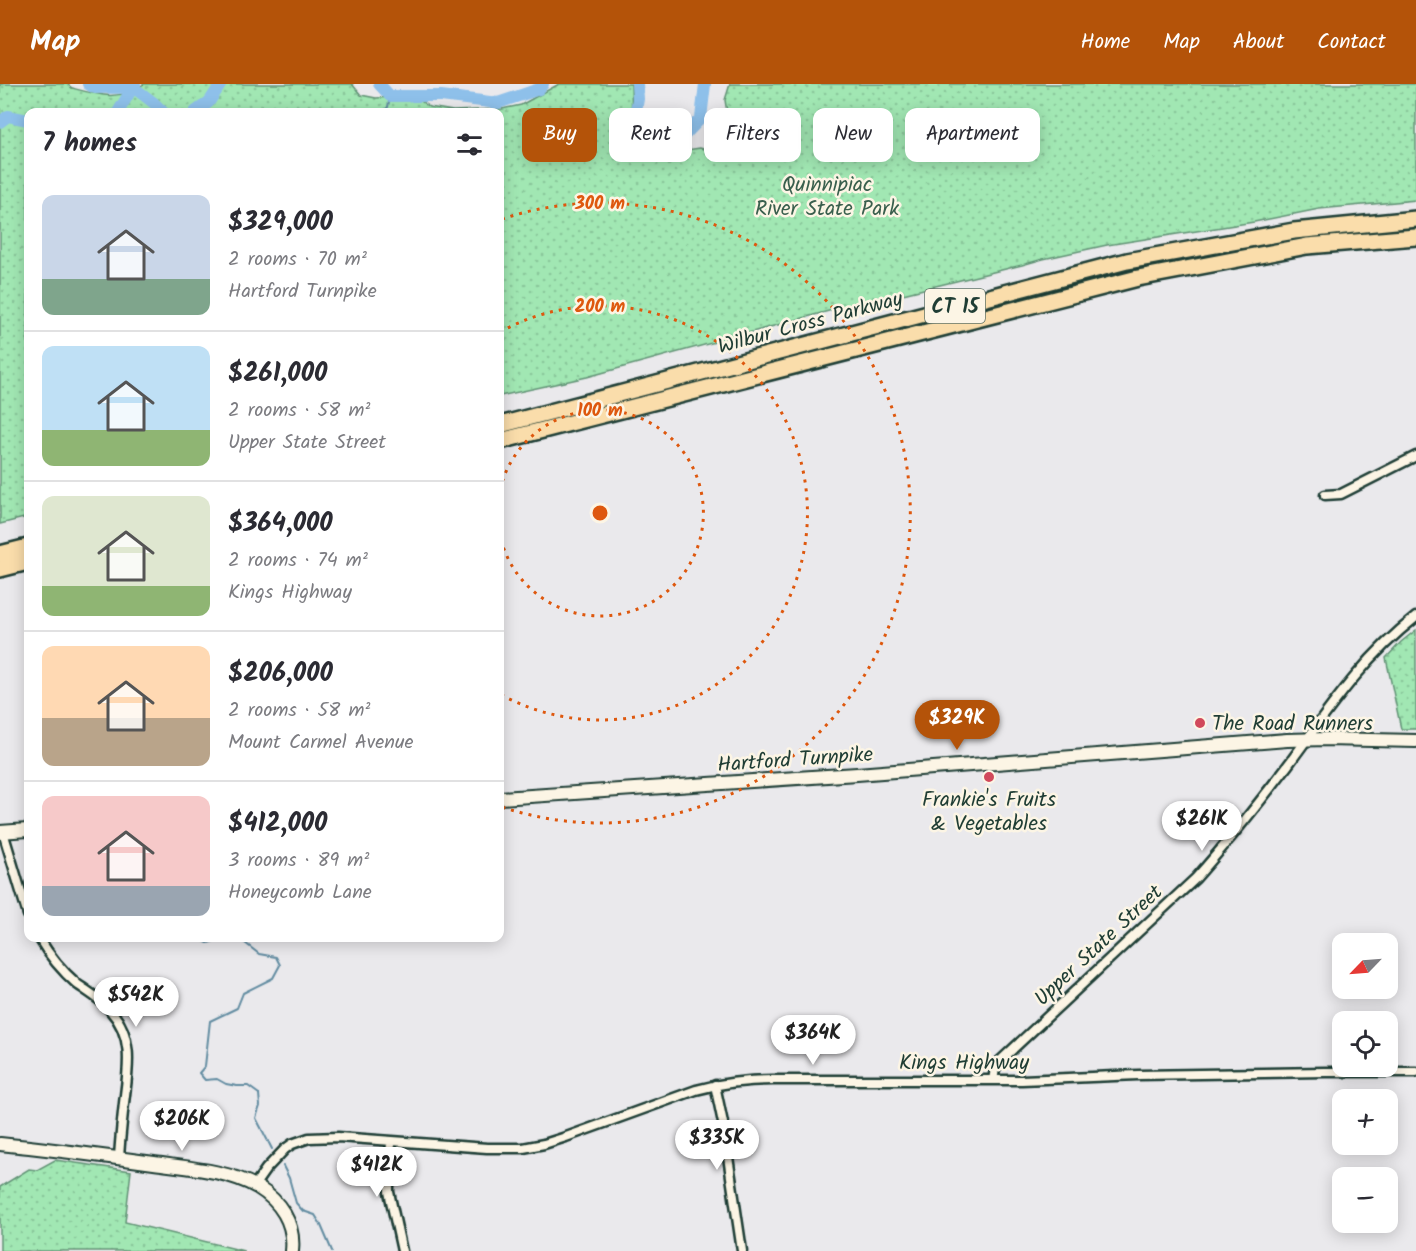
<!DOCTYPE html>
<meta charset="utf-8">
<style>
:root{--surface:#fff;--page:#f2f2f3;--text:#2b2b33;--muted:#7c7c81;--line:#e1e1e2;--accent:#b45309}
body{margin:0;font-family:Kalam,sans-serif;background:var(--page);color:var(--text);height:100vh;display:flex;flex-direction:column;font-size:22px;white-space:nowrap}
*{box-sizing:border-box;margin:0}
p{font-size:20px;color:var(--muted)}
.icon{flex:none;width:33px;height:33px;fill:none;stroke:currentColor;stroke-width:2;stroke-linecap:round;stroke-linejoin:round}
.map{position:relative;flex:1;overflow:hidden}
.panel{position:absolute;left:24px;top:24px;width:480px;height:834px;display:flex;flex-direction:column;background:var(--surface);border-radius:12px;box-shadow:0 3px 15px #0003}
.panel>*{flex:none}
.banner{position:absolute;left:522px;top:24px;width:570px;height:54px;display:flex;gap:12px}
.needle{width:39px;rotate:245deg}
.buttons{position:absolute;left:1332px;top:849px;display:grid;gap:12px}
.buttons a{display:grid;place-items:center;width:66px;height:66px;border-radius:12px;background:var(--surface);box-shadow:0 3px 15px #0003;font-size:30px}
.price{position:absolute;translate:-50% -51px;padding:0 14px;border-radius:21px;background:#fff;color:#222;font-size:20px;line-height:39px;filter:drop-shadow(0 2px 3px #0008)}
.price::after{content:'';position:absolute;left:50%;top:36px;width:18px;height:14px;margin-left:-9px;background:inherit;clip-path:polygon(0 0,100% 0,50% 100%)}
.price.current{background:var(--accent);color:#fff}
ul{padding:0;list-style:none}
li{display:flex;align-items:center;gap:18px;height:150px;padding:0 18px}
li+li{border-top:2px solid var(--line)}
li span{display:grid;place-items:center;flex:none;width:168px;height:120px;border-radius:12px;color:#555}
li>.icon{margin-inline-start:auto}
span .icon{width:72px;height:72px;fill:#fffc;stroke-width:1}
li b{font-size:26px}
h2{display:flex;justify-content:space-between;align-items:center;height:72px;padding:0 18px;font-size:26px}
.tag{padding:0 21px;border-radius:12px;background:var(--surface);box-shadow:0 3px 15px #0003;font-size:21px;line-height:54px}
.tag.current{background:var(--accent);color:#fff}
header{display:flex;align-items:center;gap:36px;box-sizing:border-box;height:84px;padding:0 30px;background:var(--accent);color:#fff}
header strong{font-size:28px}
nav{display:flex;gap:33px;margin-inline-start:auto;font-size:21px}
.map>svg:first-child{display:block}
.green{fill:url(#green-dots);stroke:#609274;stroke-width:1.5}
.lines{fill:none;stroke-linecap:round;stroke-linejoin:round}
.stream{stroke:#628ca1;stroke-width:2}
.river{stroke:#8ec0ea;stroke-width:12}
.minor-casing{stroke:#1f3d34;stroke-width:13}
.secondary-casing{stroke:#1f3d34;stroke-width:16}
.motorway-casing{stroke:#1f3d34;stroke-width:20}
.minor{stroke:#fcf5e5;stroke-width:8}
.secondary{stroke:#fcf5e5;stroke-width:12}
.motorway{stroke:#faddab;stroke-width:15}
.ring{fill:none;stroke:#de580e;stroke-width:3;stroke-dasharray:3 6}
.poi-dot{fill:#d1495b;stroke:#fcf5e5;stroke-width:2}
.labels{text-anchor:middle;stroke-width:5;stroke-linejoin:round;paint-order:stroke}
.shield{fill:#fcf5e5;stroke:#617469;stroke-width:1.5}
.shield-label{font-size:20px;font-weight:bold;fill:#1f3d34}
.park-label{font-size:21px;fill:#395f4d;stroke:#fcf5e5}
.street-label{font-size:21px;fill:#1f3d34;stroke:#fcf5e5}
.poi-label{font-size:21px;fill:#1f3d34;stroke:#fcf5e5;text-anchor:start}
.centre{fill:#de580e;stroke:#fcf5e5;stroke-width:3}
.ring-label{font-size:18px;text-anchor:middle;font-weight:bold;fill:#de580e;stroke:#fcf5e5;stroke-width:5;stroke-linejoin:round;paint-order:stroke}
</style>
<header>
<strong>Map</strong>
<nav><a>Home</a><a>Map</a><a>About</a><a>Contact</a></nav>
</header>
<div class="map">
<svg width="1416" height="1167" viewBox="0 0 1416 1167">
<defs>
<pattern id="green-dots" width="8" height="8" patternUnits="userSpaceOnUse" patternTransform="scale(1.5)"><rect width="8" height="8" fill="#a1e7b3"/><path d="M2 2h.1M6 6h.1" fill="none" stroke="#8ac79b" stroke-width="1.8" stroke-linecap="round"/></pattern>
</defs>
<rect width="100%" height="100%" fill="#eae9ec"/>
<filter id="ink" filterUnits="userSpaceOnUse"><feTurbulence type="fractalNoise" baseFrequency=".0167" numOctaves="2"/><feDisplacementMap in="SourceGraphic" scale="12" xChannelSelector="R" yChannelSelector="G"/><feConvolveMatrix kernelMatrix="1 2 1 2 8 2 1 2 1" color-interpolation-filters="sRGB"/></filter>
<g filter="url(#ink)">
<path class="green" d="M0,0H67L72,4C98,11 120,18 144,0H352L361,11L376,14L414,12L429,23L453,27L502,25L521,21L559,0H631L632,37L638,55L653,67L660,70L700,64L714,68L721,65L727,56L729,41L725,16L730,0H1416V116L1319,125L1254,138L1107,161L1043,175L1022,181L870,218L847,222L587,293L500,312V28H28V433L0,440Z
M1416,546V645H1401L1386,574L1401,558Z
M55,1076L131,1087L125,1138L244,1167H0V1103L29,1085L37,1086Z"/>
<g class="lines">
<path class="stream" d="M372,28L376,26H385L388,23L390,12
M198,854L208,859L223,854
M234,854L240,855L259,870L276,873L280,881L273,894L243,909L237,924L210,937L205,982L199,989L205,996L217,995L226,1000L237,1002H248L259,1010L260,1022L256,1034L272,1065
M283,1082L289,1094L296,1119L303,1127L315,1131L320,1139L332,1167"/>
<path class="river" d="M88,0L95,4L133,3L135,0
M379,0L390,12H441L498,19L539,5L543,0
M637,0L638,15L634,38L648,58L673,63L701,34L705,0
M118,28L133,3L154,19L163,28
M195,28L209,18L221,0
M0,38L8,32L28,36"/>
<defs>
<path id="minor" d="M1325,411L1341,410L1416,372
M3,748L28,831
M39,854C49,871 62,887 77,900C88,908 101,915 110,926C135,953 128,986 124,1019C122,1037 120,1056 119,1074
M993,996L995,985L1000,977L1196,794C1228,758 1259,719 1288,681C1328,627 1362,575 1416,533
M715,1001L723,1039L742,1167
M391,1057L389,1098V1108L402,1167
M254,1102L266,1085L285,1065L292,1060L309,1054L338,1053L487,1064H523L544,1060L566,1053L696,1006C722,999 746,996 773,996H1022L1138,991L1325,988H1416"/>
<path id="secondary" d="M500,714L857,690L1287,656L1327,655L1416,657
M0,748L28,746
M0,1060C52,1065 103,1072 154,1079C188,1084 227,1086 257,1103C280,1117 295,1139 292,1167"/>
<path id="motorway" d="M500,341L1127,177L1294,147L1416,135
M500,357L1138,194L1307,162L1416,153
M0,470L28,463
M0,485L28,478"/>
</defs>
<use href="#minor" class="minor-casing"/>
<use href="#secondary" class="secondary-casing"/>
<use href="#motorway" class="motorway-casing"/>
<use href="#minor" class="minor"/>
<use href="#secondary" class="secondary"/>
<use href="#motorway" class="motorway"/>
</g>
</g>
<g class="ring">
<path d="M500 406A103 103 0 1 1 500 452"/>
<path d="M500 248A207 207 0 1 1 500 610"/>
<path d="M502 135A310 310 0 1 1 502 723"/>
</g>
<g class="poi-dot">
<circle cx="1200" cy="639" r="6"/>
<circle cx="989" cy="693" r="6"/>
</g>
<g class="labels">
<rect class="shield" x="925" y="205" width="60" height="34" rx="4.5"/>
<g class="shield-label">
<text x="955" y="229">CT 15</text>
</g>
<g class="park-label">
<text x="827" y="107">Quinnipiac<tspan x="827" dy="24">River State Park</tspan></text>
</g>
<g class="street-label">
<text transform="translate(810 238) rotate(-15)" y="7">Wilbur Cross Parkway</text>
<text transform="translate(795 675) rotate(-4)" y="7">Hartford Turnpike</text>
<text transform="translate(1098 861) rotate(-43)" y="7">Upper State Street</text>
<text x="964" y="985">Kings Highway</text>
</g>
<g class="poi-label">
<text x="1212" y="646">The Road Runners</text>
<text x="989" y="722" text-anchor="middle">Frankie's Fruits<tspan x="989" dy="24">&amp; Vegetables</tspan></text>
</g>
</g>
<circle cx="600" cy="429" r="9" class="centre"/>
<g class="ring-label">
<text x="600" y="125">300 m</text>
<text x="600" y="228">200 m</text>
<text x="600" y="332">100 m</text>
</g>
</svg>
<div class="buttons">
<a><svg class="needle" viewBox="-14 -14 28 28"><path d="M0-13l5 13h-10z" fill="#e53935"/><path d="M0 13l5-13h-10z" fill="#7c7c81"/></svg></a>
<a><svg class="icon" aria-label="locate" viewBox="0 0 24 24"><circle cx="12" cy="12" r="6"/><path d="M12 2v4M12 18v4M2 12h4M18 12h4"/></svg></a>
<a>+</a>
<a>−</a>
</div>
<b class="price current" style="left:957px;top:667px">$329K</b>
<b class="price" style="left:1202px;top:768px">$261K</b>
<b class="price" style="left:136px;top:944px">$542K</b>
<b class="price" style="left:813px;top:982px">$364K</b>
<b class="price" style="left:182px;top:1068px">$206K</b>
<b class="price" style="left:717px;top:1087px">$335K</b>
<b class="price" style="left:377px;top:1114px">$412K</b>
<div class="banner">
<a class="tag current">Buy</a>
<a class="tag">Rent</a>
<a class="tag">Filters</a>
<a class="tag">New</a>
<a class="tag">Apartment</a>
</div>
<section class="panel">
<h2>7 homes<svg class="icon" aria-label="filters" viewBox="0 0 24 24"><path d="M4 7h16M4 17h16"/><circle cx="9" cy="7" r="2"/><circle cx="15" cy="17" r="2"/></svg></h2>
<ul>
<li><span style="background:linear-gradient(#c9d6e8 70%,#7fa58c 0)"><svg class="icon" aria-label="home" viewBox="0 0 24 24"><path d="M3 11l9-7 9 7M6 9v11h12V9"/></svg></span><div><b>$329,000</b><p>2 rooms · 70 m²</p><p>Hartford Turnpike</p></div></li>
<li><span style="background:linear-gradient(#bfe0f5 70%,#8fb573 0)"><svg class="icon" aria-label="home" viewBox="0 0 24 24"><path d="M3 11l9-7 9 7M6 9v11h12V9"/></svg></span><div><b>$261,000</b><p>2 rooms · 58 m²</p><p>Upper State Street</p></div></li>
<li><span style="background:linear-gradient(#dfe7d0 75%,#8fb573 0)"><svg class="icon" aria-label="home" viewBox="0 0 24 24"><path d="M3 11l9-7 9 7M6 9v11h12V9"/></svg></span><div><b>$364,000</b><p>2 rooms · 74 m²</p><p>Kings Highway</p></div></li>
<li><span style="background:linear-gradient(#ffd9b3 60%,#b9a48a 0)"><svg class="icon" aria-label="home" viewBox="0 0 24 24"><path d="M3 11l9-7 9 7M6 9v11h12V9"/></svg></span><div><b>$206,000</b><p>2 rooms · 58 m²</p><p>Mount Carmel Avenue</p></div></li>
<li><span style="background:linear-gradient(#f6c9c9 75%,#9aa5b1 0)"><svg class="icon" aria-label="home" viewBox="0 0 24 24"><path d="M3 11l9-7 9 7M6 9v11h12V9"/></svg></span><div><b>$412,000</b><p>3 rooms · 89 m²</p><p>Honeycomb Lane</p></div></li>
</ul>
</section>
</div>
